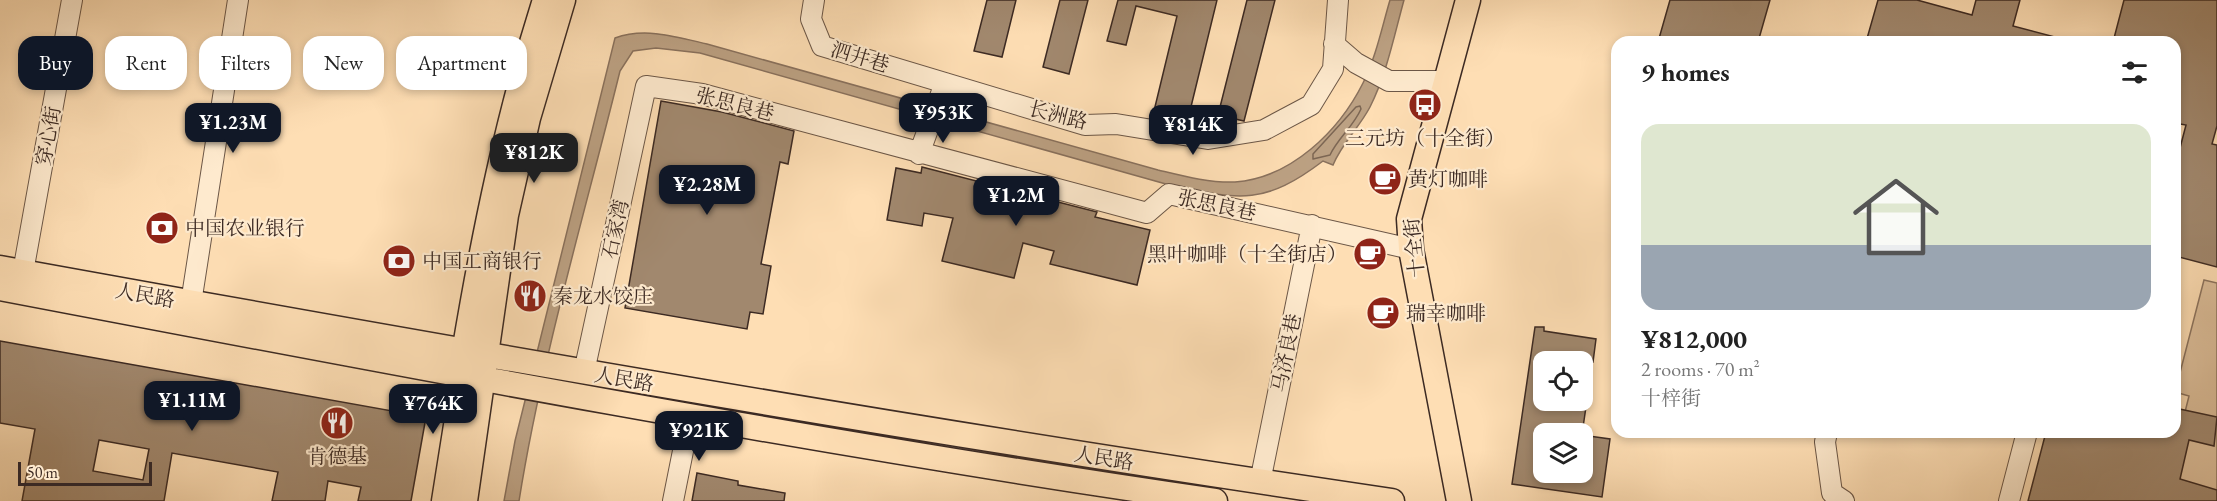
<!DOCTYPE html>
<meta charset="utf-8">
<style>
:root{--surface:#fff;--page:#f6f6f6;--text:#222;--muted:#767676;--accent:#111827}
body{margin:0;font-family:"EB Garamond","Noto Serif SC",serif;background:var(--page);color:var(--text);height:100vh;display:flex;flex-direction:column;font-size:22px;white-space:nowrap}
*{box-sizing:border-box;margin:0}
p{font-size:20px;color:var(--muted)}
.icon{flex:none;width:33px;height:33px;fill:none;stroke:currentColor;stroke-width:2;stroke-linecap:round;stroke-linejoin:round}
.map{position:relative;flex:1;overflow:hidden}
.panel{position:absolute;left:1611px;top:36px;width:570px;height:402px;display:flex;flex-direction:column;background:var(--surface);border-radius:18px;box-shadow:0 3px 9px #0003}
.panel>*{flex:none}
.guide{position:absolute;left:18px;top:36px;width:570px;height:54px;display:flex;gap:12px}
.controls{position:absolute;left:1533px;top:351px;display:grid;gap:12px}
.controls a{display:grid;place-items:center;width:60px;height:60px;border-radius:12px;background:var(--surface);box-shadow:0 3px 9px #0003;font-size:30px}
.scale{position:absolute;left:18px;bottom:15px;width:134px;box-sizing:border-box;padding-left:6px;border:3px solid #3c2a23;border-top:0;font-size:16px;line-height:21px;white-space:nowrap;color:#3c2a23;-webkit-text-stroke:4px #feeace;paint-order:stroke}
.price{position:absolute;translate:-50% -51px;padding:0 14px;border-radius:12px;background:var(--accent);color:#fff;font-size:20px;line-height:39px;filter:drop-shadow(0 2px 3px #0008)}
.price::after{content:'';position:absolute;left:50%;top:36px;width:18px;height:14px;margin-left:-9px;background:inherit;clip-path:polygon(0 0,100% 0,50% 100%)}
.price.selected{background:#222;color:#fff}
ul{padding:0;list-style:none}
li{display:grid;align-content:center;gap:12px;height:318px;padding:0 30px}
li span{display:grid;place-items:center;height:186px;border-radius:18px;color:#555}
li>.icon{margin-inline-start:auto}
span .icon{width:108px;height:108px;fill:#fffc;stroke-width:1}
li b{font-size:26px}
h2{display:flex;justify-content:space-between;align-items:center;height:72px;padding:0 30px;font-size:26px}
.tag{padding:0 21px;border-radius:18px;background:var(--surface);box-shadow:0 3px 9px #0003;font-size:21px;line-height:54px}
.tag.selected{background:var(--accent);color:#fff}
.map>svg:first-child{display:block}
.green{fill:#ddbf9b;stroke:#8c745f;stroke-width:1.5}
.water{fill:#bca183;stroke:#89715d;stroke-width:1.5}
.lines{fill:none;stroke-linecap:round;stroke-linejoin:round}
.shore{stroke:#7c6653;stroke-width:1.5}
.building{fill:#a1886e;stroke:#3c2a23;stroke-width:1.5;fill-rule:evenodd}
.minor-casing{stroke:#6c5747;stroke-width:22}
.major-casing{stroke:#3c2a23;stroke-width:27}
.minor{stroke:#feeace;stroke-width:20}
.major{stroke:#fedeb4;stroke-width:24}
.labels{text-anchor:middle;stroke-width:4.5;stroke-linejoin:round;paint-order:stroke}
.street-label{font-size:20px;fill:#3c2a23;stroke:#feeace}
.poi-label{font-size:20px;fill:#3c2a23;stroke:#feeace;text-anchor:start}
</style>
<div class="map">
<svg width="2217" height="501" viewBox="0 0 2217 501">
<rect width="100%" height="100%" fill="#fedeb4"/>
<filter id="stains"><feTurbulence type="fractalNoise" baseFrequency=".00333" numOctaves="4"/><feColorMatrix values="0 0 0 0 .2 0 0 0 0 .09 0 0 0 0 .02 0 0 0 .5 -.17"/></filter>
<radialGradient id="worn" r=".72"><stop offset=".6" stop-color="#630" stop-opacity="0"/><stop offset="1" stop-color="#630" stop-opacity=".3"/></radialGradient>
<path class="green" d="M2204,280L2217,283V501H2151L2175,452L2189,396L2175,392Z"/>
<path class="water" d="M1390,0H1404C1394,36 1387,73 1370,107C1359,128 1342,143 1333,165L1323,161C1265,205 1241,200 1173,186L700,53L656,48L633,51L620,71C585,213 542,356 519,501H504L515,441L615,38C645,27 677,37 707,44L1158,170C1183,176 1209,183 1235,182C1291,178 1339,131 1363,83C1376,57 1382,27 1390,0Z"/>
<g class="lines">
<path class="shore" d="M1356,107L1360,106L1361,109C1353,127 1338,138 1330,155L1313,159V154Z"/>
</g>
<path class="building" d="M987,0H1016L1002,57L974,51Z
M1060,0H1088L1069,74L1043,67Z
M1118,0H1217L1188,119L1154,111L1177,16L1136,6L1126,45L1107,41Z
M1247,0H1275L1244,121L1218,115Z
M1670,0H1770L1758,42H1658Z
M1878,0H1917L1972,15L1976,0H2020L2013,26L2055,37V42H1866Z
M2124,0H2217V126L2212,144L2217,145V267L2175,256V167L2186,125L2175,123V42H2113Z
M661,101L722,112L794,131L788,164L780,162L761,264L771,266L763,314L750,312L747,329L625,308Z
M922,167L1097,212L1095,217L1150,230L1137,285L1050,264L1054,251L1023,243L1014,278L942,261L953,218L924,213L922,226L887,220L896,168L921,173Z
M1535,327H1544V331L1596,339L1593,362H1544V400H1587L1582,434H1544V472H1582V435L1610,439L1602,497L1512,484Z
M0,341L426,417L411,501H358L361,487L328,481L325,501H272L278,472L172,453L164,501H22L35,429L0,423ZM99,440L149,449L143,480L93,471Z
M2175,408L2217,417L2214,446L2189,440L2180,479L2217,490V501H2028L2046,432H2175Z
M697,473L738,481V485L785,493L784,501H692Z"/>
<g class="lines">
<defs>
<path id="minor" d="M814,0L811,19L822,46L1085,125L1116,124L1208,139L1264,130L1311,105L1333,69L1338,0
M1334,44L1356,63L1389,81H1447
M919,154L945,83
M23,272L72,0
M191,303L238,0
M584,372L646,86L702,94L1147,213L1169,194L1411,249
M1827,432L1825,442L1832,493L1844,501
M1260,482L1312,225
M673,501L690,416
M2009,501L2027,432"/>
<path id="major" d="M0,268C463,352 926,433 1392,501
M0,288C404,365 808,442 1215,501
M444,501L464,375V353C484,233 508,116 545,0
M465,501L506,215L528,118L563,0
M1459,501L1411,249L1409,219L1468,0"/>
</defs>
<use href="#minor" class="minor-casing"/>
<use href="#major" class="major-casing"/>
<use href="#minor" class="minor"/>
<use href="#major" class="major"/>
</g>
<defs>
<symbol id="bus-disc" viewBox="-11 -11 22 22"><circle r="9.5" fill="#8f2418" stroke="#feeace"/><path d="M-5-6H5V4H4V6H2V4H-2V6H-4V4H-5ZM-3.5-4V0h7V-4ZM-3.5 1.2v1.5H-2V1.2ZM2 1.2v1.5H3.5V1.2Z" fill="#fff"/></symbol>
<symbol id="cafe-disc" viewBox="-11 -11 22 22"><circle r="9.5" fill="#8f2418" stroke="#feeace"/><path d="M-5.5-4.5H6V0H3Q3 3.5 0 3.5H-2.5Q-5.5 3.5-5.5 0ZM3-3.2v2h1.7v-2ZM-6 4.5H4V6H-6Z" fill="#fff"/></symbol>
<symbol id="bank-disc" viewBox="-11 -11 22 22"><circle r="9.5" fill="#8f2418" stroke="#feeace"/><path d="M-6-4H6V4H-6ZM0-2.3a2.3 2.3 0 1 0 0 4.6a2.3 2.3 0 1 0 0-4.6Z" fill="#fff"/></symbol>
<symbol id="restaurant-disc" viewBox="-11 -11 22 22"><circle r="9.5" fill="#8f2418" stroke="#feeace"/><path d="M-5-6h1v4h1v-4h1v4h1v-4h1v5L-1.5 .5V6h-2V.5L-5-1ZM5-6V6H3V1.5H1.5Q1.5-4 5-6Z" fill="#fff"/></symbol>
</defs>
<g fill-rule="evenodd">
<use href="#bus-disc" x="1406" y="86" width="38" height="38"/>
<use href="#cafe-disc" x="1366" y="160" width="38" height="38"/>
<use href="#bank-disc" x="143" y="209" width="38" height="38"/>
<use href="#cafe-disc" x="1351" y="235" width="38" height="38"/>
<use href="#bank-disc" x="380" y="242" width="38" height="38"/>
<use href="#restaurant-disc" x="511" y="277" width="38" height="38"/>
<use href="#cafe-disc" x="1364" y="294" width="38" height="38"/>
<use href="#restaurant-disc" x="318" y="404" width="38" height="38"/>
</g>
<g class="labels">
<g class="street-label">
<text transform="translate(860 57) rotate(17)" y="7">泗井巷</text>
<text transform="translate(735 104) rotate(14)" y="7">张思良巷</text>
<text transform="translate(1058 115) rotate(14)" y="7">长洲路</text>
<text transform="translate(48 136) rotate(-80)" y="7">穿心街</text>
<text transform="translate(1217 205) rotate(12)" y="7">张思良巷</text>
<text transform="translate(615 229) rotate(-78)" y="7">石家湾</text>
<text transform="translate(1414 248) rotate(-96)" y="7">十全街</text>
<text transform="translate(145 295) rotate(10)" y="7">人民路</text>
<text transform="translate(1286 353) rotate(-79)" y="7">马济良巷</text>
<text transform="translate(624 379) rotate(10)" y="7">人民路</text>
<text transform="translate(1104 458) rotate(9)" y="7">人民路</text>
</g>
<g class="poi-label">
<text x="1425" y="145" text-anchor="middle">三元坊（十全街）</text>
<text x="1408" y="186">黄灯咖啡</text>
<text x="185" y="235">中国农业银行</text>
<text x="1347" y="261" text-anchor="end">黑叶咖啡（十全街店）</text>
<text x="422" y="268">中国工商银行</text>
<text x="553" y="303">秦龙水饺庄</text>
<text x="1406" y="320">瑞幸咖啡</text>
<text x="337" y="463" text-anchor="middle">肯德基</text>
</g>
</g>
<rect width="100%" height="100%" filter="url(#stains)"/>
<rect width="100%" height="100%" fill="url(#worn)"/>
</svg>
<div class="controls">
<a><svg class="icon" aria-label="locate" viewBox="0 0 24 24"><circle cx="12" cy="12" r="6"/><path d="M12 2v4M12 18v4M2 12h4M18 12h4"/></svg></a>
<a><svg class="icon" aria-label="layers" viewBox="0 0 24 24"><path d="M12 4l9 5-9 5-9-5zM3 14l9 5 9-5"/></svg></a>
</div>
<div class="scale">50 m</div>
<b class="price" style="left:943px;top:144px">¥953K</b>
<b class="price" style="left:233px;top:154px">¥1.23M</b>
<b class="price" style="left:1193px;top:156px">¥814K</b>
<b class="price selected" style="left:534px;top:184px">¥812K</b>
<b class="price" style="left:707px;top:216px">¥2.28M</b>
<b class="price" style="left:1016px;top:227px">¥1.2M</b>
<b class="price" style="left:192px;top:432px">¥1.11M</b>
<b class="price" style="left:433px;top:435px">¥764K</b>
<b class="price" style="left:699px;top:462px">¥921K</b>
<div class="guide">
<a class="tag selected">Buy</a>
<a class="tag">Rent</a>
<a class="tag">Filters</a>
<a class="tag">New</a>
<a class="tag">Apartment</a>
</div>
<section class="panel">
<h2>9 homes<svg class="icon" aria-label="filters" viewBox="0 0 24 24"><path d="M4 7h16M4 17h16"/><circle cx="9" cy="7" r="2"/><circle cx="15" cy="17" r="2"/></svg></h2>
<ul>
<li><span style="background:linear-gradient(#dfe7d0 65%,#9aa5b1 0)"><svg class="icon" aria-label="home" viewBox="0 0 24 24"><path d="M3 11l9-7 9 7M6 9v11h12V9"/></svg></span><div><b>¥812,000</b><p>2 rooms · 70 m²</p><p>十梓街</p></div></li>
</ul>
</section>
</div>
